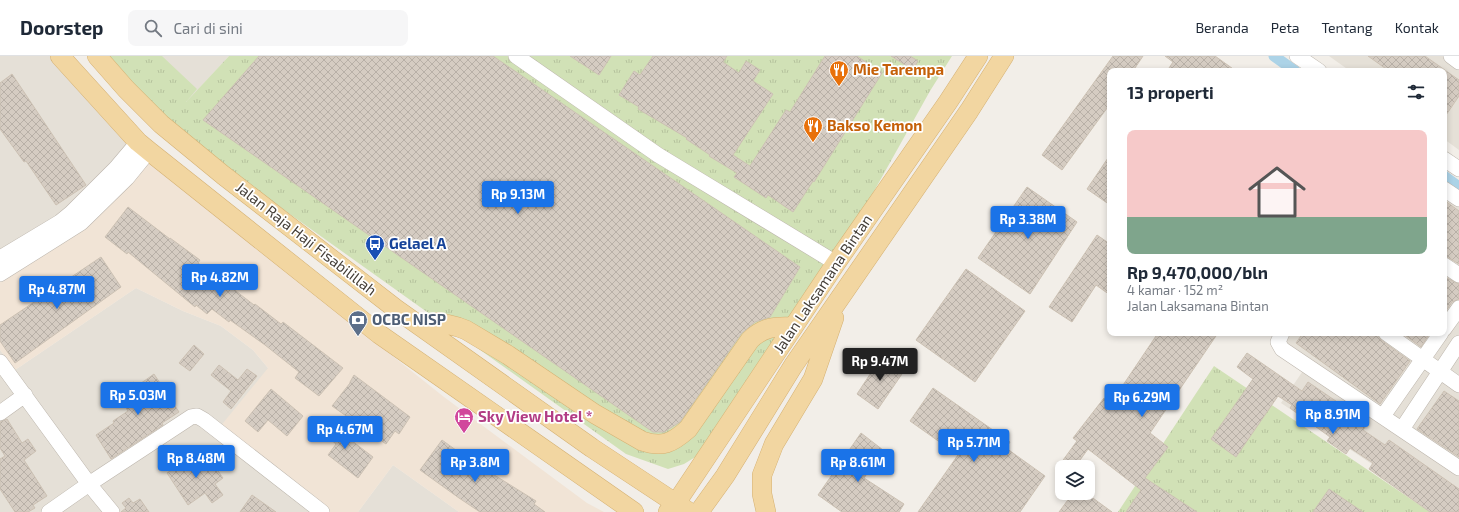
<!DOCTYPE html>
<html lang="id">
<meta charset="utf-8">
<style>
:root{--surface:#fff;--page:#f6f6f7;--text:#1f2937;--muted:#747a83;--line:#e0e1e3;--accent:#1a73e8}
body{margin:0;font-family:"Exo 2",sans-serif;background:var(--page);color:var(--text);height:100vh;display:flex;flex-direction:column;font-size:15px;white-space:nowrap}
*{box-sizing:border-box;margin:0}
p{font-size:13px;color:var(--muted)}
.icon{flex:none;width:22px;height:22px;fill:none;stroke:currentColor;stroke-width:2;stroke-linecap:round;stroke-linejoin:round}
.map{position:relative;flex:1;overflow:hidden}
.sheet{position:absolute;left:1107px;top:12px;width:340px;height:268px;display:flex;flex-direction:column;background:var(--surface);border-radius:8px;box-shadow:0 2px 6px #0003}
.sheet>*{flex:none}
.fabs{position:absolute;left:1055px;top:404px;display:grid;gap:8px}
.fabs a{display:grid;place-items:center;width:40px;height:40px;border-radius:8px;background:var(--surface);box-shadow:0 2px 6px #0003;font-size:20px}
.price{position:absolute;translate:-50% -34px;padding:0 9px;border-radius:4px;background:var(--accent);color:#fff;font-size:13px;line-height:26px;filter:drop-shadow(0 1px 2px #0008)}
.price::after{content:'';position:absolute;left:50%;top:24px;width:12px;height:9px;margin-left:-6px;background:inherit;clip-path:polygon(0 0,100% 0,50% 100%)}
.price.selected{background:#222;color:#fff}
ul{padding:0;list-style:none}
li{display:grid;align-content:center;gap:8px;height:212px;padding:0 20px}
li+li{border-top:1px solid var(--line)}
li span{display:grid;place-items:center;height:124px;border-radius:8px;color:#555}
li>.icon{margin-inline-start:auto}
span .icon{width:72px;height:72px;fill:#fffc;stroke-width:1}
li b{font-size:17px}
h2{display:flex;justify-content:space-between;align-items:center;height:48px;padding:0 20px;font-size:17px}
header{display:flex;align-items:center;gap:24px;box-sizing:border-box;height:56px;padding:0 20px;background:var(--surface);border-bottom:1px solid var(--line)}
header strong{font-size:19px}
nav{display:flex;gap:22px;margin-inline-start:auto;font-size:14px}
.search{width:280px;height:36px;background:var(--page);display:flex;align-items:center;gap:10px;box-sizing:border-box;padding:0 14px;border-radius:8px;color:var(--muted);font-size:15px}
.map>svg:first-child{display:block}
.residential{fill:#e5e0d7}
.commercial{fill:#f1e4d6}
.grass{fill:url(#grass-tufts)}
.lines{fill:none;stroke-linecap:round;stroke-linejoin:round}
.canal{stroke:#acd3e7;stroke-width:11}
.building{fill:url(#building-cross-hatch);stroke:#ccc1b3}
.minor-casing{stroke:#bcb5ac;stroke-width:16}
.major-casing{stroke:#d5b173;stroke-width:20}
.minor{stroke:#fff;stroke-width:15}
.major{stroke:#f2d6a1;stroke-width:19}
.labels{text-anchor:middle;stroke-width:3.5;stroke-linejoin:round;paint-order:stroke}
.food-label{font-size:15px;font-weight:bold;fill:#c56008;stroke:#fff;text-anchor:start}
.street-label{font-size:15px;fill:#453f38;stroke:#fff}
.transit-label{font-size:15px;font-weight:bold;fill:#164399;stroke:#fff;text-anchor:start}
.service-label{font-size:15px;font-weight:bold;fill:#4e5e75;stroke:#fff;text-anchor:start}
.hotel-label{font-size:15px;font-weight:bold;fill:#b23c85;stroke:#fff;text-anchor:start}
</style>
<header>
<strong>Doorstep</strong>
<div class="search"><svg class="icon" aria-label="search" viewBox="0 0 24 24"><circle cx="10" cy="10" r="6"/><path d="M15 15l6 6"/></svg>Cari di sini</div>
<nav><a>Beranda</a><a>Peta</a><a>Tentang</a><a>Kontak</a></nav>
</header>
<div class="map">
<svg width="1459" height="456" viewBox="0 0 1459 456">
<defs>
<pattern id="grass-tufts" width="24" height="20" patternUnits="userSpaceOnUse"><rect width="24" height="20" fill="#d1e1b6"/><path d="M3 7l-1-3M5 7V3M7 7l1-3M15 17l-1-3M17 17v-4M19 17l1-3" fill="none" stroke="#b5c29d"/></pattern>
<pattern id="building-cross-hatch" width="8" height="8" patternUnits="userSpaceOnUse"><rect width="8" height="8" fill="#d5ccc2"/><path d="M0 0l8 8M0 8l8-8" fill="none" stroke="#b8b0a7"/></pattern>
</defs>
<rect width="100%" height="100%" fill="#f2eee8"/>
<path class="residential" d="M0,0H66L141,87L75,149L0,203Z
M98,0H229L165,69Z
M1329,0H1459V94L1444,83V15H1350Z
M1444,139L1459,149V456H1443L1281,347L1309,306L1281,288L1289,277H1444Z
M136,232L183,255L221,270L253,294L268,312L321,456H0V294L15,314Z
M393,409L459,456H358Z"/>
<path class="commercial" d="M141,87L370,282L444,341L587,447L604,456H459L393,409L358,456H321L219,372L268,312L253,294L221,270L183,255L136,232L15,314L0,294V201L75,149Z"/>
<path class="grass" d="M98,0H162L197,33L186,46L229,0H952L930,35L835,205L723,384L684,408L668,413L626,398L165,69Z
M1214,310L1430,456H1118Z"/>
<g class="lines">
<path class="canal" d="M1274,0L1295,15
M1444,120L1459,131"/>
</g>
<path class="building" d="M259,0H493L800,211L770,261L755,266L741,278L680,366L664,376H653L203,64Z
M570,0H611L599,19Z
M653,0H727L723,6L739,17L746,5L760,14L753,25L773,38L733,99L750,110L786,54L790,56L825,0H857L882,17L814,126L813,125L793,156L768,139L766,142L734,121L737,117L709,100L710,99L686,83L687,82L638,53L639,51L619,39L634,15L640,19Z
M891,0H910L918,5L913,14Z
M1113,0H1143L1133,15H1110V48L1062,114L1042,99Z
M1165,0H1215L1236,15H1167L1173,6Z
M1368,0H1425L1459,24V40L1444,62V15H1389Z
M12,18L86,129L56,149L26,105L24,106L0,73V27Z
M1110,99V149L1087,133Z
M1027,131L1077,166L1030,238L978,202Z
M1444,144L1459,155V208L1449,202L1444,200Z
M128,151L170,183V182L200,204L198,207L222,226L223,225L254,249L255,248L281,268L283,266L343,312L319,340L295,322L299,316L265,289L230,264L229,266L212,253L207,258L196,249L195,251L128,196L127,198L105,181Z
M1097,179L1110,188V239L1096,229L1072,266L1049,251Z
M101,201L121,231L15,307L0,285V269Z
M966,213L1025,255L975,326L916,284Z
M1447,222L1459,228V243L1452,246L1444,258V226Z
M1158,277H1218L1150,377L1168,391L1145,422L1197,456H1126L1141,434L1088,393L1075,411H1058L1077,385L1073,382L1104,342L1111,347Z
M1303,277H1377L1381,284L1410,305L1380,348L1296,287Z
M1402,277H1430L1421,291Z
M194,289L204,298L190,315L179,307Z
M1247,297L1302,335L1308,326L1368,367L1363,374L1385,389L1389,384L1459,433V456H1430L1369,413L1373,407L1350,392L1346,398L1327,385L1330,381L1290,352L1292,349L1278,340L1236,401L1211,383L1253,323L1237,311Z
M882,300L904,315L878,353L857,338Z
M219,309L238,324L247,313L257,320L231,353L223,346L231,335L211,319Z
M154,318L179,356L162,367L163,369L111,403L96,379L114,367L113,365L128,355L117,337L134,326L137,330Z
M354,319L410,361L399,378L395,375L386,388L332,350L350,327V326Z
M933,332L1010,386L1006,392L1045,420L1020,456H918L958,399L910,365Z
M271,333L303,360L287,380L268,364L258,376L245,365Z
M1444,335L1459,345V401L1417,373Z
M322,362L373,401L358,422L328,399L336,388L315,370Z
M7,363L22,387L28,383L36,395L24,404L47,440L33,449L35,452L28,456H15L0,433V403L5,400L0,392V366Z
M861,377L883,394L864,422L904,448L899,456H842L818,439Z
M442,384L482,413L483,412L536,445L534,448L545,456H480L459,442L420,414Z
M192,394L201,407L209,402L223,422L215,428L223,439L212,447L205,437L188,449L167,417L184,406L181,402Z
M1329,433L1363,456H1313Z
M1073,437H1086L1112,456H1059Z
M252,439L276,456H240Z
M129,442L133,447L140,443L149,456H121L126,452L122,447Z"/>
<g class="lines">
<defs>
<path id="minor" d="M516,0L658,99L836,207
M1297,0L1319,15
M1451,0L1459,6
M1444,103L1459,113
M1444,133L1459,143
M0,202L60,166L71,157L116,112L138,86
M1444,209L1459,219
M0,218L81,167L127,122L149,95
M1444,273L1459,252
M1282,277L1278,286L1282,293L1459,412
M1386,277L1459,329
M0,306L89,428L112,456
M0,357L25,339
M1383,360L1441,277
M1402,373L1459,287
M49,456L89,428L191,361L197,360L204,364L322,456"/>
<path id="major" d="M60,0L138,86L149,95L379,278L634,456
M97,0L126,33L161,68L223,119L396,253L592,392L689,456
M424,272L438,266L458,271L466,274L508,299L595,358L642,385C663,392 672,387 688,373L750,284C763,271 776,270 793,271
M668,456L676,447L836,207L948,46L978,0
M699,456L725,420L793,310L969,55L1004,0
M766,456L762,438V419L774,388L813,323L834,262"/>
</defs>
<use href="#minor" class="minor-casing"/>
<use href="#major" class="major-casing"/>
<use href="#minor" class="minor"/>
<use href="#major" class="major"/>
</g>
<defs>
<symbol id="restaurant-pin" viewBox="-11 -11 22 30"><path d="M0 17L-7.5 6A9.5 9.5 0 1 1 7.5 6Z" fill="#e8710a" stroke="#fff"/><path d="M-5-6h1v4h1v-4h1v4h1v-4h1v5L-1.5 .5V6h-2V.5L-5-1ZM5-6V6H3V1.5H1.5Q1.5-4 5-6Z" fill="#fff"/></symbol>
<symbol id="bus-pin" viewBox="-11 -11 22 30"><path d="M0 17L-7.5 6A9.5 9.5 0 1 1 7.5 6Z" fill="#1a4fb4" stroke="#fff"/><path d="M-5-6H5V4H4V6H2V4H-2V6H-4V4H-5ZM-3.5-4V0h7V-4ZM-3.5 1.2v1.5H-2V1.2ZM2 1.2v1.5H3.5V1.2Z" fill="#fff"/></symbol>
<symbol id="bank-pin" viewBox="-11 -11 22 30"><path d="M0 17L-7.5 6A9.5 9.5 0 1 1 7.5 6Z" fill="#5c6f8a" stroke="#fff"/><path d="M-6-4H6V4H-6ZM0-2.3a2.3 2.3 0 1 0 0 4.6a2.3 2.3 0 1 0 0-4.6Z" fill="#fff"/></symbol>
<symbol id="hotel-pin" viewBox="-11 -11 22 30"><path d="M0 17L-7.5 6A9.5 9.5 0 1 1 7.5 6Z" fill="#d1479c" stroke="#fff"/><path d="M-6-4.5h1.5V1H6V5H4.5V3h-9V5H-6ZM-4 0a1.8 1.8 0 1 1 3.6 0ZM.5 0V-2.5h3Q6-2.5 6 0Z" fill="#fff"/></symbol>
</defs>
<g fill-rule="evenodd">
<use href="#restaurant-pin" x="828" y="3" width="22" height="30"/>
<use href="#restaurant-pin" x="802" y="59" width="22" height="30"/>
<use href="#bus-pin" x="364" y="177" width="22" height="30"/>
<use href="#bank-pin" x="347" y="253" width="22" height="30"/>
<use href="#hotel-pin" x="453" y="350" width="22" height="30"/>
</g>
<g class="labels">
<g class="food-label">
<text x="853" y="19">Mie Tarempa</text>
<text x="827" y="75">Bakso Kemon</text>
</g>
<g class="street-label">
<text transform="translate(306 183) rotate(38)" y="5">Jalan Raja Haji Fisabilillah</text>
<text transform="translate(823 228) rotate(-56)" y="5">Jalan Laksamana Bintan</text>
</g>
<g class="transit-label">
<text x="389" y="193">Gelael A</text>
</g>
<g class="service-label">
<text x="372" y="269">OCBC NISP</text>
</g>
<g class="hotel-label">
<text x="478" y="366">Sky View Hotel *</text>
</g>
</g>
</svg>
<div class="fabs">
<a><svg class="icon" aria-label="layers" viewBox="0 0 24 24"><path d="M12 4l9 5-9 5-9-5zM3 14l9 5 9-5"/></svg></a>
</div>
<b class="price" style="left:518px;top:159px">Rp 9.13M</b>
<b class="price" style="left:1028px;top:184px">Rp 3.38M</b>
<b class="price" style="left:220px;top:242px">Rp 4.82M</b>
<b class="price" style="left:57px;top:254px">Rp 4.87M</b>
<b class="price selected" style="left:880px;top:326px">Rp 9.47M</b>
<b class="price" style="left:138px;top:360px">Rp 5.03M</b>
<b class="price" style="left:1142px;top:362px">Rp 6.29M</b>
<b class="price" style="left:1333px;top:379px">Rp 8.91M</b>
<b class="price" style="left:345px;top:394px">Rp 4.67M</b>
<b class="price" style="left:974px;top:407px">Rp 5.71M</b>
<b class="price" style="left:196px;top:423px">Rp 8.48M</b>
<b class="price" style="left:475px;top:427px">Rp 3.8M</b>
<b class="price" style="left:858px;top:427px">Rp 8.61M</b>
<section class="sheet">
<h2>13 properti<svg class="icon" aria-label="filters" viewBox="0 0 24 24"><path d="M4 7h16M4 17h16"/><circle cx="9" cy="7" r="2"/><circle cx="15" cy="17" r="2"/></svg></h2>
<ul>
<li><span style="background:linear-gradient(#f6c9c9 70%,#7fa58c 0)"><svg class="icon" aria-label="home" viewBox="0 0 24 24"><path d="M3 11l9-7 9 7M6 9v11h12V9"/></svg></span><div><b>Rp 9,470,000/bln</b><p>4 kamar · 152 m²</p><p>Jalan Laksamana Bintan</p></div></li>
</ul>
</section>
</div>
